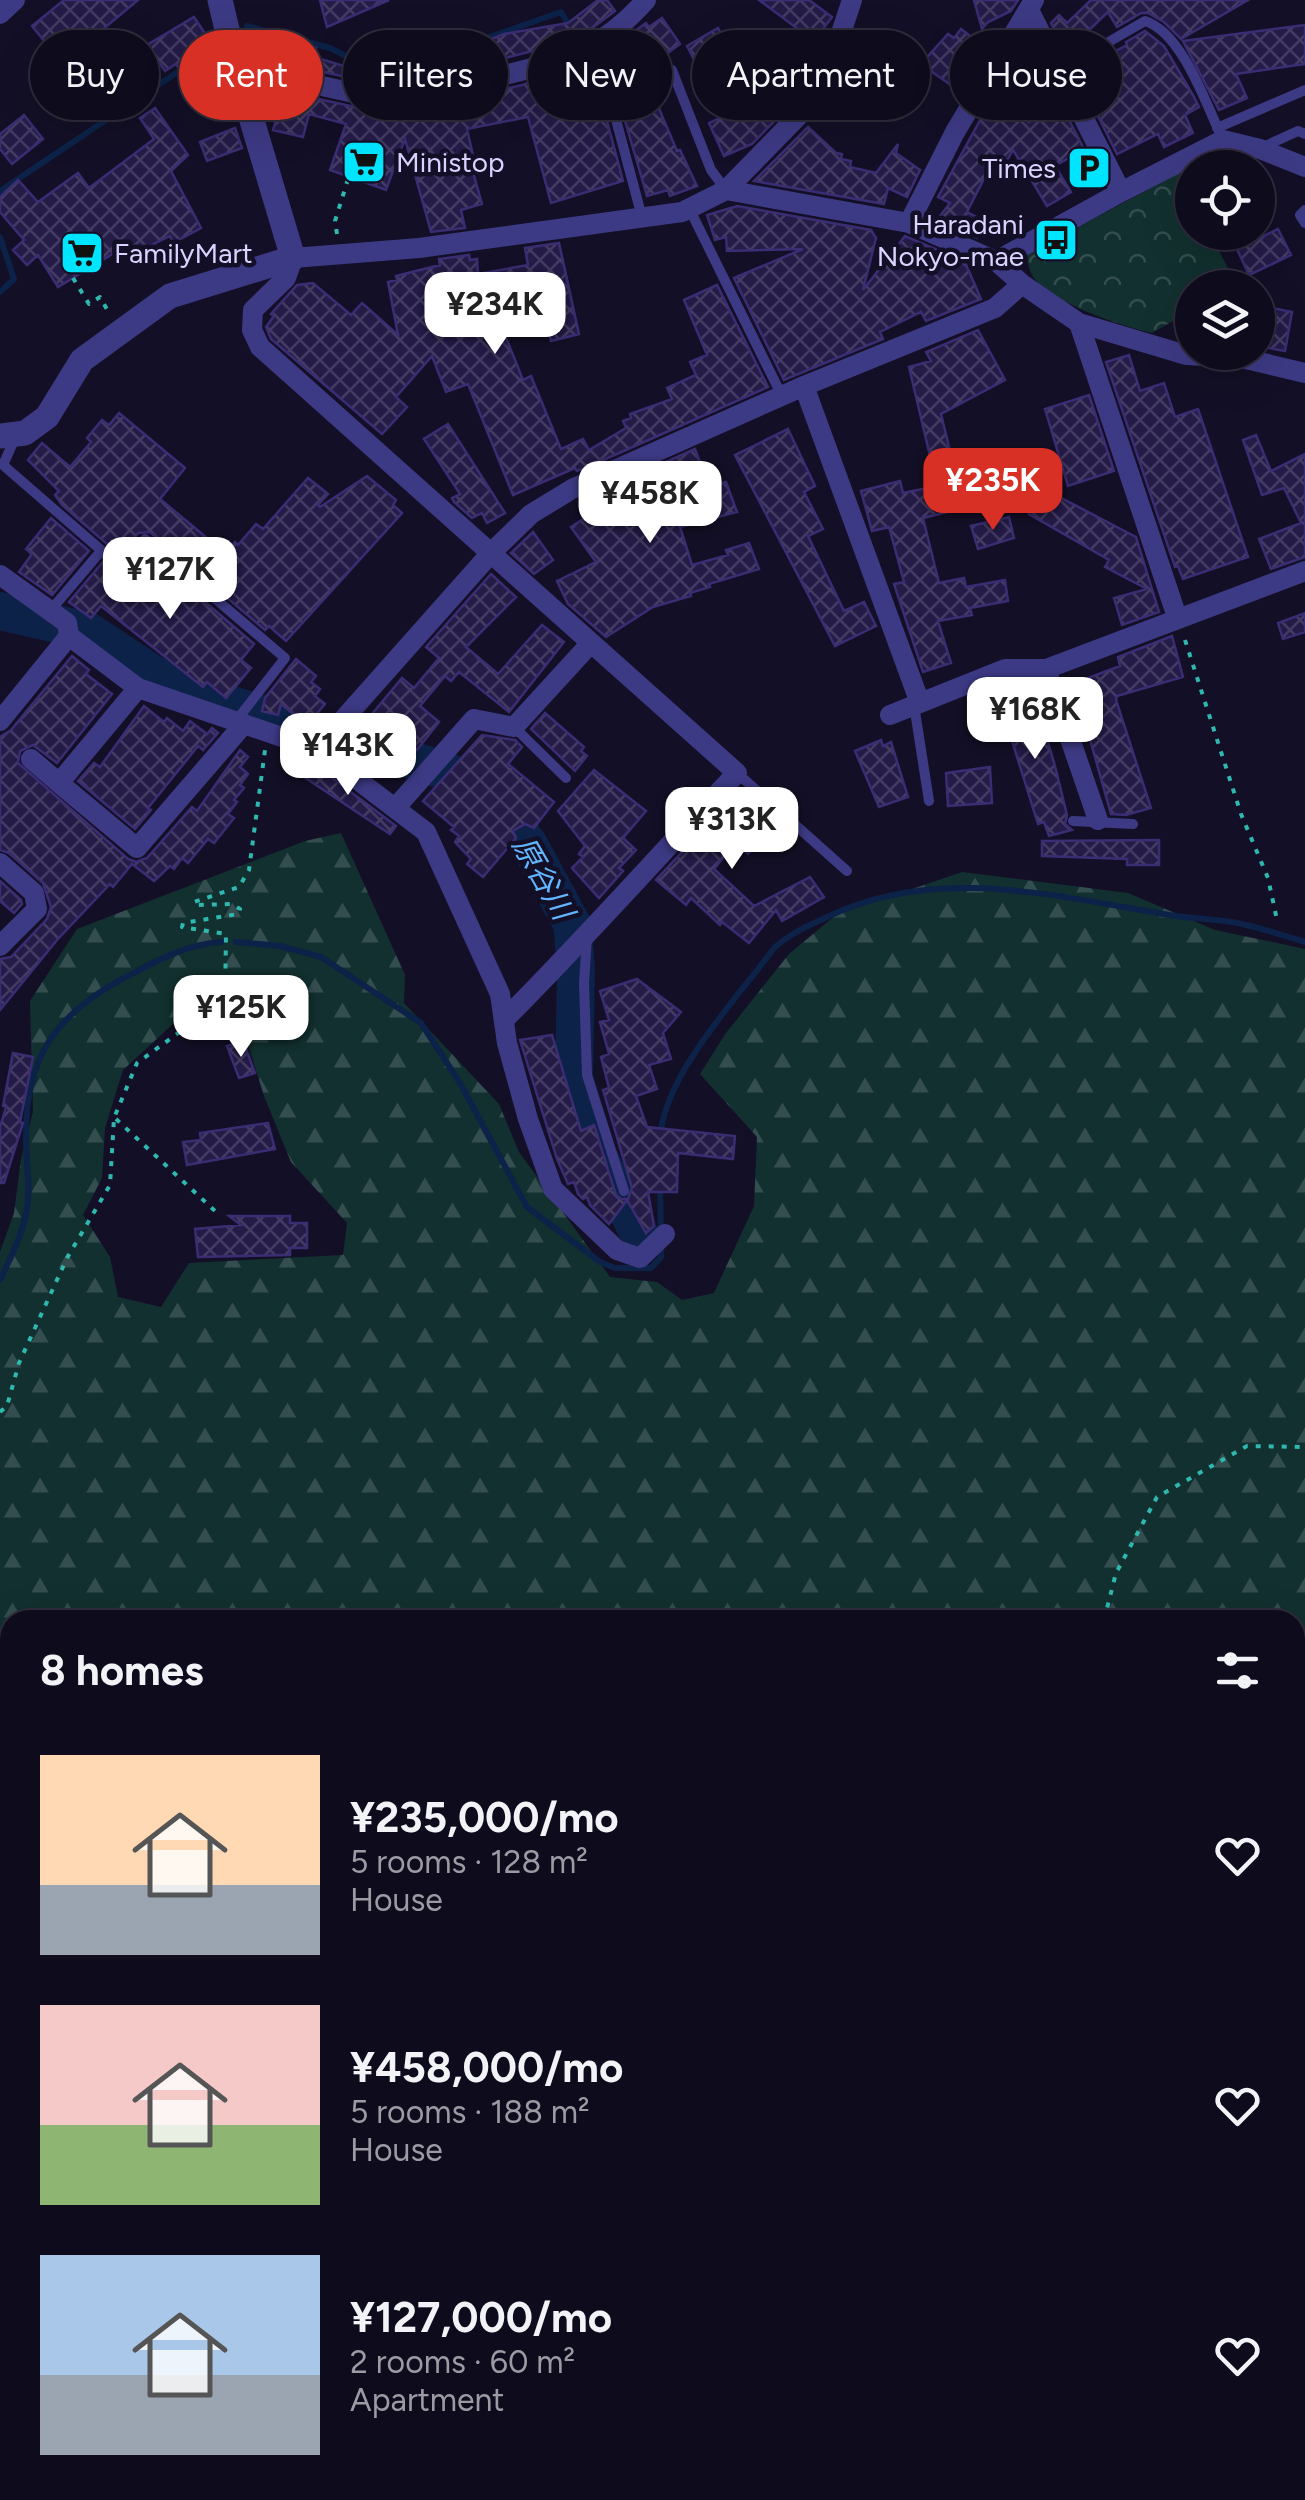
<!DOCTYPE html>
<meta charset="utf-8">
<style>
:root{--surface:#0e0b1c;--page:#1c1929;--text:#f1f3f6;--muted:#9b9ba3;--line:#2e2b3b;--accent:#d93025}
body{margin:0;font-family:Figtree,"Noto Sans JP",sans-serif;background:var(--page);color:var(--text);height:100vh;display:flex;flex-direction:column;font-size:38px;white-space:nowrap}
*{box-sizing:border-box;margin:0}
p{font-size:32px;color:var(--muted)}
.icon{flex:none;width:55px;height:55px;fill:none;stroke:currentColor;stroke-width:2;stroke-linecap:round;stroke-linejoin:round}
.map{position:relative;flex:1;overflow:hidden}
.details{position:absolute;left:0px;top:1610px;width:1305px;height:890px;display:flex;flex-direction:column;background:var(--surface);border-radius:30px 30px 0 0;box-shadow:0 10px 40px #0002,0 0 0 2px var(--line)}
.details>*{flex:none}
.banner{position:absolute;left:30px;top:30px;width:1245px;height:90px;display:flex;gap:20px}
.tools{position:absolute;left:1175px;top:150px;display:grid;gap:20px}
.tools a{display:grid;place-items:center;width:100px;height:100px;border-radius:50%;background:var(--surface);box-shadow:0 10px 40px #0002,0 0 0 2px var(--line);font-size:50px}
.price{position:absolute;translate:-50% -85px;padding:0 22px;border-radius:20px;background:#fff;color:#222;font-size:32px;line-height:65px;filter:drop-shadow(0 2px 5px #0008)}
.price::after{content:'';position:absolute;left:50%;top:60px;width:30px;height:22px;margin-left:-15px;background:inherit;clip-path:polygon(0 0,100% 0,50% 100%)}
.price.selected{background:var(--accent);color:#fff}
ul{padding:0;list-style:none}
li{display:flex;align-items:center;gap:30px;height:250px;padding:0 40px}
li span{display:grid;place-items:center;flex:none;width:280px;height:200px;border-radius:0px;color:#555}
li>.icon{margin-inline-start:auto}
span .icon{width:120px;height:120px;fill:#fffc;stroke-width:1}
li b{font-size:42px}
h2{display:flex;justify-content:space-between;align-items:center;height:120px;padding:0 40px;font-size:42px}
.tag{padding:0 35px;border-radius:45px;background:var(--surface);box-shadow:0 10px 40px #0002,0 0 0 2px var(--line);font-size:35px;line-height:90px}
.tag.selected{background:var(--accent);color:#fff}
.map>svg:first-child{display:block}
.forest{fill:url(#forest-firs);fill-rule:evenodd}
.park{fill:url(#park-crowns)}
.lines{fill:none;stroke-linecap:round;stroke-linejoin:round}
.stream{stroke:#0c2248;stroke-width:6}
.river{stroke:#0c2248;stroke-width:38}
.building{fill:url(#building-cross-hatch);stroke:#3b2d73;stroke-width:2.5}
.path{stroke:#2fb8b0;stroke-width:4;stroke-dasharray:5 8;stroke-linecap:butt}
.service{stroke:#3d3a85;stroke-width:10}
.minor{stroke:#3d3a85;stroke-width:20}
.tertiary{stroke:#3d3a85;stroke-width:25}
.labels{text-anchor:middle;stroke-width:9;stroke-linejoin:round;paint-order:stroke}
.poi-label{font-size:28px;fill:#d9d4ff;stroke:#130f26;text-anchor:start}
.water-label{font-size:30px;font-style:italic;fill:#62b6ff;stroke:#130f26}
</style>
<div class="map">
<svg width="1305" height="2500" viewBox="0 0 1305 2500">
<defs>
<pattern id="forest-firs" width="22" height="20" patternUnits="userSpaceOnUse" patternTransform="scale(2.5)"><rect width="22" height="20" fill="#12302f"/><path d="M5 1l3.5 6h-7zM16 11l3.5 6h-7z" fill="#344d4e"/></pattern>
<pattern id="park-crowns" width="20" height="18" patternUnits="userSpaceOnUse" patternTransform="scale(2.5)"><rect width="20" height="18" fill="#12302f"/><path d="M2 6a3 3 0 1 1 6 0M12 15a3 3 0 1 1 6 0" fill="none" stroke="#344d4e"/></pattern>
<pattern id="building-cross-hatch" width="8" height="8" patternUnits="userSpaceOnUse" patternTransform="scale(2.5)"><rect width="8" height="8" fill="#241b47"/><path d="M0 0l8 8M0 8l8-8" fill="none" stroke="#433b63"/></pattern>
</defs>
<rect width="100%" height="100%" fill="#130f26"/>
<path class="forest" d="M341,833L405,975L404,1003L499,1104L519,1152L610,1277L657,1282L682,1300L714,1293L754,1206L757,1137L700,1074L726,1033L789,954L836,915L962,872L1128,893L1215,930L1305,949V2500H0V1252L14,1213L21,1159L33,1112L30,1001L77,929L305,841ZM237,1009L264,1096L291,1162L347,1223L343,1255L189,1263L161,1307L118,1297L110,1257L83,1215L102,1178L105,1128L123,1070L173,1024L204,1035ZM10,1620H1295V2490H10Z"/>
<path class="park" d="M1179,173L1192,199V232L1210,233L1237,286L1192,288V310L1152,333C1122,326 1052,303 1034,278C1029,271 1028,263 1026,255Z"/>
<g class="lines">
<path class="stream" d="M247,26L330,48L368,67L407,66L561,12L580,43
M0,191L185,67
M0,237L14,279L0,292
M236,942L280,946L321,957L421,1023L460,1083L527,1207L600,1262L615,1268H651L661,1257V1244
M660,1137C665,1074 737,998 775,947C791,933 808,926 827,917C934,865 1052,895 1163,914C1186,918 1209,919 1232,922C1256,926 1281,935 1305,942
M660,1184L661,1232
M0,1280C11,1257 23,1234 27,1208C31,1185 26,1163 26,1139C25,1061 52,1017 122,979C155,962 183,945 221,942"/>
<path class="river" d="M0,611L88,631L173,687L447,771L511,823L528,843L572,924L576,967L574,1078L595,1150L642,1239"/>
</g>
<path class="building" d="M64,0H138L90,40L85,35L62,55L52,44L49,47L32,26Z
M320,0H389L327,27Z
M598,0H607L615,11L587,32L560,44L403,84L401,72L467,53L466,49L504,34L568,23Z
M759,0H809L832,17L814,41Z
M974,0H1018L1011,11L988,22L982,29Z
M1091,0H1248L1181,39L1164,22L1148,13H1141L1117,27L1108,12L1069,49L1059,39L1051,23L1059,15L1067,23Z
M194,17L208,38L200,44L222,79L197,95L176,64L165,71L147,45Z
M662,18L680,44L657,61L667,85L655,99L677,151L680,150L697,186L670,196L668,190L647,196L623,114L614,107L608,111L606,117L623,181L551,203L528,117L467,129L475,164L471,165L482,204L461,210L465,228L431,232L405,139L386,190L330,170L346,124L309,114L303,137L273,130L282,100L264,105L259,86L378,112H403L522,85L570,70L602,55L646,23L649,27Z
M1305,25V64L1236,74L1247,98L1219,110L1183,41Z
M718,28L728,46L725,47L751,97L778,83L790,105L752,144L724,156L709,123L720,118L710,101L714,99L687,46Z
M961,29L974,39L955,64L963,70L952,86L921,64L948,34L954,38Z
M1145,31L1164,46L1193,95L1199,107L1185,115L1193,133L1164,147L1158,134L1117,154L1076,72L1127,45L1126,42Z
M257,33L316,48L314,57L403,84L382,85L251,56Z
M1001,82L1017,93L1007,108L1029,122L1055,107L1044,89L1051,85L1084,149L1055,166L1071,192L1047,206L1013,150L1001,171L991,165L967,212L986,222L977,238L937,220L950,203L938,197Z
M155,108L188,155L171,171L201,228L173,243L170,236L133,254L129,244L58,287L38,255L27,265L13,250L24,240L0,212V197L18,180L38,202L78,173L89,188L154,139L140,118Z
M24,115L43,139L12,164L0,149V134Z
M808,127L836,153L842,154L841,159L851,161L850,167L876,173L898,144L896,153L920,170L907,197L888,188L884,204L754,181Z
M235,128L242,148L207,161L200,142Z
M737,206L871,230L876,238L863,290L905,236L965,262L981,299L926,321L921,312L880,332L883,339L784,380L734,278L803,249L727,251L726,237L715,240L707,215Z
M1278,229L1291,255L1249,275L1237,249Z
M559,243L579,334L551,341L544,312L499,320L523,380L531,376L561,449L583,439L589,450L626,428L623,421L631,418L630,414L672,399L667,388L696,375L690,362L707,355L684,300L717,285L768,387L592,465L577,471L575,468L513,495L468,384L446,392L432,356L396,397L407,407L382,434L271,339L266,327L274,316L271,314L297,285L313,283L351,315L362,303L398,335L388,282L397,280L396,276L440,265L439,259L469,255L470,260L477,259L478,274L528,265L525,248Z
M1258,305L1292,312L1285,351L1258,346Z
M978,330L1005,380L941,414L964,508L923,518L939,583L964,578L966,587L1005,580L1008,601L970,608L972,615L938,621L951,663L923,672L894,584L904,582L889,527L872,531L861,491L900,481L903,493L937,486L909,367L931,361L926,352Z
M1129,355L1140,391L1164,383L1175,417L1198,409L1248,557L1183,579L1178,566L1175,567L1106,362Z
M1089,395L1114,471L1068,486L1045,409Z
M119,413L185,468L160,499L225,553L235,542L238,545L256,524L263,529L308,478L328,494L318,505L320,507L367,476L396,500L393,505L402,513L286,641L269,626L265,630L150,532L138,533L122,557L62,505L55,495L59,491L28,460L42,443L70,467L91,442L87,438L102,420L109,425Z
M448,424L505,513L487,523L482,513L472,518L454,502L452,498L460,494L424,439Z
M788,429L815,486L804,492L823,529L808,536L844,611L864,602L876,626L835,646L735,455Z
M1256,435L1271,471L1305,454V557L1271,569L1259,539L1301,523L1284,488L1262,495L1243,440Z
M695,449L709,486L726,482L737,512L680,527L692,565L728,555L726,550L749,543L759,569L709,584L710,587L690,593L691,596L653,607L606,637L568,604L557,581L596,562L571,527L595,511L623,499L617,484Z
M1046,490L1136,537L1159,612L1122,625L1114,598L1147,589L1105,567L1109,560L1029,514Z
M1009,517L1014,538L978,549L971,526Z
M51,518L89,551L52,595L19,572L32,554L26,549Z
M533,532L553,560L534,574L511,553Z
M147,552L254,644L241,660L251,668L226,698L207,682L203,687L101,606L91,618L69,602L102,563L119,577L126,578Z
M491,574L516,597L466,647L498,674L542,625L564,642L509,712L459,672L451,681L445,676L420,706L439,722L417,750L411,745L407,749L367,720L402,678L414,688L439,658L426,647Z
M1305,613V632L1283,639L1278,623Z
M1172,636L1183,677L1117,696L1116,700L1151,808L1126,815L1111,814L1082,711L1076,713L1067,686L1120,666L1118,657Z
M72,656L89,670L86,674L112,694L57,763L33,745L20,751L18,763L128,859L136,862L147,858L192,807L197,811L240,750L248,757L240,767L248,774L240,785L244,788L234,800L237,802L228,814L234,818L214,843L208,839L188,863L182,858L174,869L170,866L154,881L132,864L113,887L110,884L57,940L0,1010V959L11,957L47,919L51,907L43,883L9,853L0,850V737L11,730Z
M296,659L316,676L311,682L320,689L315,696L325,704L307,725L281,704L278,715L262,711L265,698Z
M1026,688L1039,731L1044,729L1055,766L1067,815L1065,824L1072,830L1049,836L1044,822L1038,824L998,696Z
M144,706L164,722L167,718L183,731L190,721L207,734L212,728L218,733L203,750L198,746L148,808L151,810L135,829L78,781L94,763L100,767Z
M545,713L584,747L581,751L587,756L575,771L531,729Z
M482,735L515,740L522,747L508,764L554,802L534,828L525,824L513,831L516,838L483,877L467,864L471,859L455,842L459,836L451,830L454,827L423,801Z
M881,740L883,746L891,742L908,797L879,807L855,751Z
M314,764L396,826L390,834L304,777Z
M990,767L992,803L948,806L946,773Z
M594,770L646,811L623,838L636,850L619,868L623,871L599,898L572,868L583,857L579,854L585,846L558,811Z
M741,789L776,819L748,854L736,842L714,869L754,906L810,877L824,897L782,921L776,910L749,943L722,922L720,925L691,898L686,905L656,880Z
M1159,840V865H1127V859L1042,856V841Z
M0,881L21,900L22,904L14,913L0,901Z
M637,979L681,1012L663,1033L671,1059L649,1065L657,1089L636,1096L647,1127L735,1136L733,1159L678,1153L677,1192H648L654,1226L646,1233L627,1200L609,1224L590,1205L587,1197L583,1199L578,1194L574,1182L568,1184L557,1159L520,1040L552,1035L581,1131L594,1125L616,1195L621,1199H628L632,1188L603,1090L609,1088L601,1057L609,1054L600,1022L609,1020L600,991Z
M243,1041L255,1073L239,1078L227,1046Z
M13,1053L33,1057L20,1122L23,1123L4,1183H0V1127L6,1107L3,1106Z
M268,1123L275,1149L187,1165L183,1142L201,1140L200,1133Z
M229,1216H290V1223H307V1248H290V1255L198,1257L195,1229L241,1225Z"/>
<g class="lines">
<path class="path" d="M337,234L335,221L349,176
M73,278L89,304L100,297L109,313
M1185,640L1241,814L1268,878L1277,920
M116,1119L215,1211
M0,1412L7,1406L19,1363L67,1258L110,1185L114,1118L137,1063L225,999L226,934L182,927L183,923L238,914L240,909L232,904L195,905L194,902L239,887L249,870L265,750
M1104,1620L1116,1573L1157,1497L1247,1446L1305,1447
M312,2500L317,2490"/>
<path class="service" d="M672,70L711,170L726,190
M1060,70L1145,21C1183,33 1207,107 1223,140
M615,116L642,217
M1217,128L1305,90
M1261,148L1298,131L1305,134
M689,208L782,396
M1305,210L1300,215L1305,223
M15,438L3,465L124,570L145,539L285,658L236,721
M50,611L101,551
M914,705L929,801
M514,727L566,778
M737,773L847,871
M1073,821L1133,824
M587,937L584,983L587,1075L624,1191"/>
<path class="minor" d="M1029,10L1121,192
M0,14L15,0
M236,67L381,99H400C457,82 533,75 586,48C608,37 630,18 646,0
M726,190L809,105L826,78L852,0
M909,223L955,132L1034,0
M996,261L1121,192L1223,140L1260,149L1305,167
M1079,323L1177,617
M804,386L920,703
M0,575L67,623L69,636L138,688L317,749L426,832L500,994L507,1043L528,1119L553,1189L617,1250L640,1258L665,1234
M1046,669L1098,820
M138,688L59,783L137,848L244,724
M890,715L1005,669H1046L1305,571
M0,721L69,636
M317,749L491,553L531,514L572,489L804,386L995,308L1022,284
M31,759L59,783
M397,806L474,719L514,727L590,644
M0,863L34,893L37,909L0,946
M504,1020C584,940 659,855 737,773L260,347L252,330L253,310L286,278L293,258L419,248L682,212L726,190L909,223L996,261L1022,284L1079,323L1186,355L1242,358L1305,373"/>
<path class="tertiary" d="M0,436L25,433L47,417L82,360L170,296L293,258L236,67L220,0"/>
</g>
<defs>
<symbol id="supermarket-square" viewBox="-11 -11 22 22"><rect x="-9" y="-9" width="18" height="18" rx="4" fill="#00e5ff" stroke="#130f26"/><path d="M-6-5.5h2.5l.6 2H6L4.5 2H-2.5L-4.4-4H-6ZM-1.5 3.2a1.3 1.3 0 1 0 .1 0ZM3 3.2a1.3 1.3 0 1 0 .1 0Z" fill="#111"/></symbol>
<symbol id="parking-square" viewBox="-11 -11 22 22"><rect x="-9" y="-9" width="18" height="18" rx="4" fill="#00e5ff" stroke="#130f26"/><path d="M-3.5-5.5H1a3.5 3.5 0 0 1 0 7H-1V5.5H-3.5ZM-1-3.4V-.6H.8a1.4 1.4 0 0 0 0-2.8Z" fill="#111"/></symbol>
<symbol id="bus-square" viewBox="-11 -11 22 22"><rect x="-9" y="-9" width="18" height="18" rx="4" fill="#00e5ff" stroke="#130f26"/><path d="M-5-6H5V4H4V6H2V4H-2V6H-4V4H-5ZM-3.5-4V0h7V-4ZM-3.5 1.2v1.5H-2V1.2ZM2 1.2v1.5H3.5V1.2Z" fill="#111"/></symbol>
</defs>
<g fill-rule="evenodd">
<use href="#supermarket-square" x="339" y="137" width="50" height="50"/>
<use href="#parking-square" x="1064" y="143" width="50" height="50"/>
<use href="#bus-square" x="1031" y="215" width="50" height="50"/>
<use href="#supermarket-square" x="57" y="228" width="50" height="50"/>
</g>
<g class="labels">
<g class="poi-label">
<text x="396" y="172">Ministop</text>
<text x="1056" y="178" text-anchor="end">Times</text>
<text x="1024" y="234" text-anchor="end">Haradani<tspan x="1024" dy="32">Nokyo-mae</tspan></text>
<text x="114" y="263">FamilyMart</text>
</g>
<g class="water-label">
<text transform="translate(543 878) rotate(60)" y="10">原谷川</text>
</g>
</g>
</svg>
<div class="tools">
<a><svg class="icon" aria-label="locate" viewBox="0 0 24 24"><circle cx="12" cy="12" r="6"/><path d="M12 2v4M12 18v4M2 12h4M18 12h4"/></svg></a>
<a><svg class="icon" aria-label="layers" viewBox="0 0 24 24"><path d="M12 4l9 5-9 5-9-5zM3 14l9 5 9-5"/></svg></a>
</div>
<b class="price" style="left:495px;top:357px">¥234K</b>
<b class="price selected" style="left:993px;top:533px">¥235K</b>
<b class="price" style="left:650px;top:546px">¥458K</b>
<b class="price" style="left:170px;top:622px">¥127K</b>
<b class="price" style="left:1035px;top:762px">¥168K</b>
<b class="price" style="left:348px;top:798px">¥143K</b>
<b class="price" style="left:732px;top:872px">¥313K</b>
<b class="price" style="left:241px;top:1060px">¥125K</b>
<div class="banner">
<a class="tag">Buy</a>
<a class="tag selected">Rent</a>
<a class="tag">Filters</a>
<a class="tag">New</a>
<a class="tag">Apartment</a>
<a class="tag">House</a>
</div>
<section class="details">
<h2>8 homes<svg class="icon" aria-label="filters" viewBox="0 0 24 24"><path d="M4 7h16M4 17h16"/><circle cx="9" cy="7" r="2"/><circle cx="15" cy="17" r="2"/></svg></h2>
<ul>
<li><span style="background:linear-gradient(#ffd9b3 65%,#9aa5b1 0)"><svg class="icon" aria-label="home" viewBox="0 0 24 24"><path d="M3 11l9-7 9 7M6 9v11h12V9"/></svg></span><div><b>¥235,000/mo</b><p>5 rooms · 128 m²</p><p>House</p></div><svg class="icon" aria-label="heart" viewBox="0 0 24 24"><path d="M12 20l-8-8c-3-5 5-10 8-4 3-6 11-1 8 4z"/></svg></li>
<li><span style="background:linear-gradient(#f6c9c9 60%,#8fb573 0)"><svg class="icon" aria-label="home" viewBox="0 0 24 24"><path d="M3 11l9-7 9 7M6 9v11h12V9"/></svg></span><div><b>¥458,000/mo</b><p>5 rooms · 188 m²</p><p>House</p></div><svg class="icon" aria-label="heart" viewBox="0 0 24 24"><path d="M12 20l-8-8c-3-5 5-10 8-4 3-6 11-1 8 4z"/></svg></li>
<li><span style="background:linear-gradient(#a9c7e8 60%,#9aa5b1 0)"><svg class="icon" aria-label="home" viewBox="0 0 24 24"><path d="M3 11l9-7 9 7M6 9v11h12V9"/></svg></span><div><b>¥127,000/mo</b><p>2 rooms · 60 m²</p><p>Apartment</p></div><svg class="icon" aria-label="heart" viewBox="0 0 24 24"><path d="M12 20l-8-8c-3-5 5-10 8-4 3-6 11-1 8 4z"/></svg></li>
</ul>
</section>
</div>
